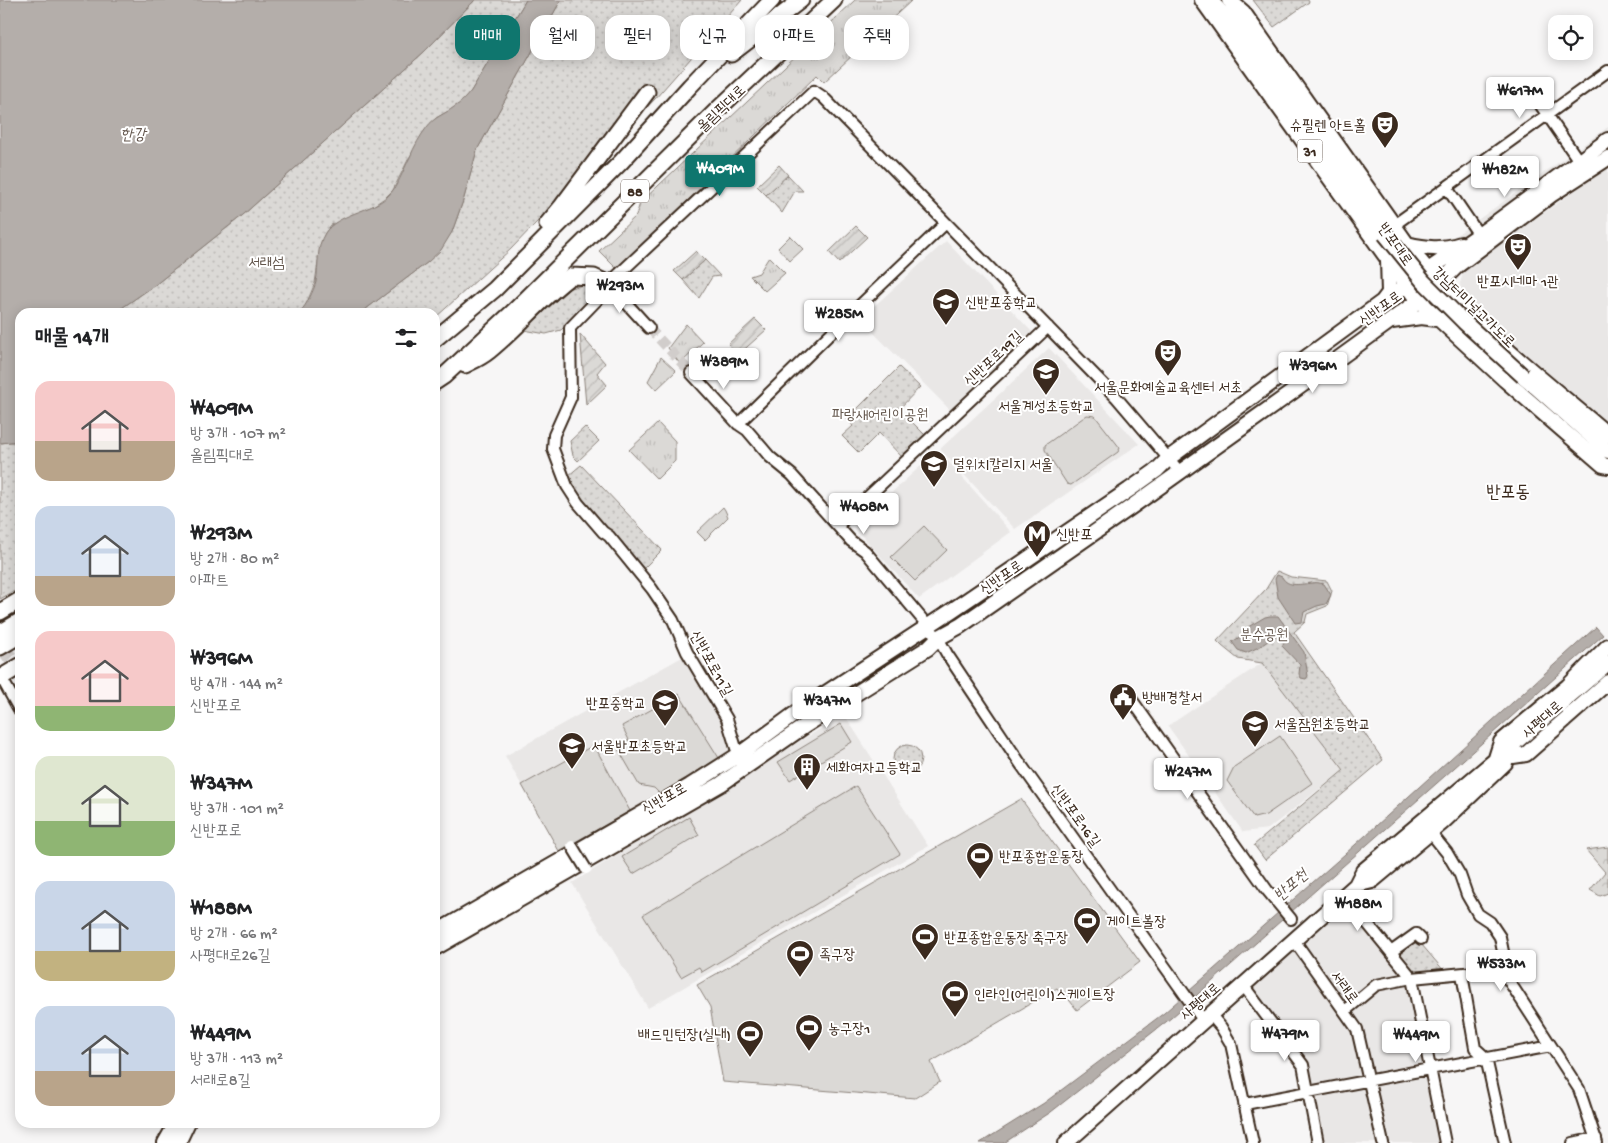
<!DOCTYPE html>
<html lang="ko">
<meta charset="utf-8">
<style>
:root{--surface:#fff;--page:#f6f6f6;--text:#202124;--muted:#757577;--accent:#0f766e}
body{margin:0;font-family:"Gochi Hand","Poor Story",sans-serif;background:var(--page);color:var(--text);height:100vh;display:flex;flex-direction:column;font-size:19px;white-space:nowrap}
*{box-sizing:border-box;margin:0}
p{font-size:16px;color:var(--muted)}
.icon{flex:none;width:28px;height:28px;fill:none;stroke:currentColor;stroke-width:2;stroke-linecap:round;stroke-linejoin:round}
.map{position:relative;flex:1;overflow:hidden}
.details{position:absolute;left:15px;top:308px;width:425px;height:820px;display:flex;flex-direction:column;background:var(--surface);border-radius:15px;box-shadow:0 2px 12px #0003}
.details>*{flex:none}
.banner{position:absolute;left:455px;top:15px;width:475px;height:45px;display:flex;gap:10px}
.tools{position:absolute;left:1548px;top:15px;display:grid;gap:10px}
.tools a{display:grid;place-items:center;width:45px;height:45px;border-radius:10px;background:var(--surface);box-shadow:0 2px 12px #0003;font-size:25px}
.price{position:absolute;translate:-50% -42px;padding:0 11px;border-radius:5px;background:#fff;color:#222;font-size:16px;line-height:32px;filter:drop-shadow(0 1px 2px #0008)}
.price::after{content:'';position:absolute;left:50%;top:30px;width:15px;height:11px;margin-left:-8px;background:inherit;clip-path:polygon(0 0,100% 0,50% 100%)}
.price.on{background:var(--accent);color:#fff}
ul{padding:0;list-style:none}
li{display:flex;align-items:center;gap:15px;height:125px;padding:0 20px}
li span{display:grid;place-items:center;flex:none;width:140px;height:100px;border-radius:15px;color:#555}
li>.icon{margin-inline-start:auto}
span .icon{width:60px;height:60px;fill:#fffc;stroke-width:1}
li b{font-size:21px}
h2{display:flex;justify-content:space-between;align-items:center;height:60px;padding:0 20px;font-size:21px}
.chip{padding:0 18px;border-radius:15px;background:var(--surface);box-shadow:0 2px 12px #0003;font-size:18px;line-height:45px}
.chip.on{background:var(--accent);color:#fff}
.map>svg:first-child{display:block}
.built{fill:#e9e7e6}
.grass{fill:url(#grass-tufts);stroke:#8b827a}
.forest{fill:url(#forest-crowns);stroke:#8b827a}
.park{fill:url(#park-dots);stroke:#8b827a}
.garden{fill:url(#garden-furrows);stroke:#8b827a}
.pitch{fill:#dbd9d6;stroke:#8b827a}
.water{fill:#b4aeaa;stroke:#847972}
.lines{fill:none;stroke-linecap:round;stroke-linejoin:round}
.minor-tunnel{stroke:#d1cdcb;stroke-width:10;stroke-dasharray:10 5;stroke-linecap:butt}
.highway-tunnel{stroke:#d1cdcb;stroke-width:15;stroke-dasharray:15 8;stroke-linecap:butt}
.minor-casing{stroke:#3b2a1e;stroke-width:14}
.major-casing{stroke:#3b2a1e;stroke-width:18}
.highway-casing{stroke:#3b2a1e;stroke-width:19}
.minor{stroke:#fff;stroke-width:10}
.major{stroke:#fff;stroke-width:14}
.highway{stroke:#fff;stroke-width:15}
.minor-bridge-casing{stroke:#3b2a1e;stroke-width:14;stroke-linecap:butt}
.major-bridge-casing{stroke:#3b2a1e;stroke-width:18;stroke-linecap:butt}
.minor-bridge{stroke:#fff;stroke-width:10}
.major-bridge{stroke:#fff;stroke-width:14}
.labels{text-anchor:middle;stroke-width:4;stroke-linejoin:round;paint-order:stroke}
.shield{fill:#fff;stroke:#766a62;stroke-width:1}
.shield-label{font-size:14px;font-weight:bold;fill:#3b2a1e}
.street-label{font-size:15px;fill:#3b2a1e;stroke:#fff}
.poi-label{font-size:15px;fill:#3b2a1e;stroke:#fff;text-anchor:start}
.park-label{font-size:15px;fill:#63564c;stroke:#fff}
.water-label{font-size:16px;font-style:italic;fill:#65584f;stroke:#fff}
.quarter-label{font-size:18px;fill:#3b2a1e;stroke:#fff}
</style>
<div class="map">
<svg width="1608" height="1143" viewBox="0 0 1608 1143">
<defs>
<pattern id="grass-tufts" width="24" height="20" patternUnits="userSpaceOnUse" patternTransform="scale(1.25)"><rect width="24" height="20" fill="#dbd9d6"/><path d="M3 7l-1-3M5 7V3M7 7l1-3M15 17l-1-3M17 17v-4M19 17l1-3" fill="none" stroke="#bdbab7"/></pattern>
<pattern id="forest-crowns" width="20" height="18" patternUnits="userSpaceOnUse" patternTransform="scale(1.25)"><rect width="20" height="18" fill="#dbd9d6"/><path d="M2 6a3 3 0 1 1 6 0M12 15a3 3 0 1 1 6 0" fill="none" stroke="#bdbab7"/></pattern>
<pattern id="park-dots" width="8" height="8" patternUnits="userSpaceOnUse" patternTransform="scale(1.25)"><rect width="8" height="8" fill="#dbd9d6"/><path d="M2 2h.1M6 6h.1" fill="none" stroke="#bdbab7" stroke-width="1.8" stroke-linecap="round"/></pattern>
<pattern id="garden-furrows" width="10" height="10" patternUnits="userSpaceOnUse" patternTransform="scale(1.25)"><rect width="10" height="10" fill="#dbd9d6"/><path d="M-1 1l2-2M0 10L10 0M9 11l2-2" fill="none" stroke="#bdbab7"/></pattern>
</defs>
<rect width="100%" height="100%" fill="#f7f6f6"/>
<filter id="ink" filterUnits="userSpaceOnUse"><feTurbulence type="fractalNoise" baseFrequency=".02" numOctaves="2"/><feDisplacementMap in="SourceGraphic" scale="10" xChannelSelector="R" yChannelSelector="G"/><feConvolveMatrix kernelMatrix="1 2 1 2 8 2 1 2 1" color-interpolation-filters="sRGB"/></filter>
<g filter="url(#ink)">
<path class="built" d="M1608,127V164L1500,244L1608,167V426L1461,296L1460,283L1464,270L1449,281V292L1426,313L1411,311L1394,292L1391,272L1426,244L1448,241Z
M946,241L1032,332L950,410L860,319Z
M1049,348L1139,444L1015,529L940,449Z
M938,450L1011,532L919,599L854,527Z
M684,656L736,748L700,771L559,851L505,756Z
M1262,663L1344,770L1268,829L1243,832L1168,726Z
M844,714L928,846L648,1008L572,883Z
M1346,904L1404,974L1408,983L1442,1143H1322L1306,1060L1249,986Z"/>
<path class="grass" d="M855,0H912L824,82L817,75L617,269L599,251L636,216L640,203Z
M769,257L785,273L765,291L750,276L759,273Z
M686,324L703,342L680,364L668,348Z
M661,357L676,371L656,390L648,381Z
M658,423L675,441V461L657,479L629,450Z"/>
<path class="forest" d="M1608,847V893L1600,896L1590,890L1605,872L1586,850Z"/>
<path class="park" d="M475,0H526L471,91L463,101L454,108L436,118L409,158L393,190L386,197L373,206L331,225L325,233L321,243L315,283L305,307L300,312H116L155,285L243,215L425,51Z
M561,0H742L655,99L511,249L435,318V312H362L428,262L452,232L464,198L477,150Z
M1253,0H1308L1309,2L1274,27Z
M788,175L803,191H795L782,213L766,195Z
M705,260L720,276L712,277L699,298L683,280Z
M588,284L598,294L561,330L546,334L524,330L570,288Z
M899,367L920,387L899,409L926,436L903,458L879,433L859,453L842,436L853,426L847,419Z
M585,427L599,441L578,461L573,456L570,441Z
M20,441V588L0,599V443Z
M581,465L662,550L643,569L578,498L568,476Z
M1277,571L1291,577L1327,581L1332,591L1327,606L1307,614L1305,622L1294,632L1383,760L1265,860L1254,845L1344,770L1262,663L1238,659L1222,646L1217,641L1266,589Z
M893 759a14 14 0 1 1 28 0a14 14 0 1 1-28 0Z
M1416,938L1445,972L1413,975L1395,953Z"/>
<path class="garden" d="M779,165L788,175L766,195L757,186Z
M856,226L867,237L839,263L829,252Z
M696,251L705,260L683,280L674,271Z
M755,319L766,330L738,355L728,344Z
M580,334L605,363L597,373L607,385L586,405Z"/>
<path class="pitch" d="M790,236L803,249L790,261L778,248Z
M1087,415L1095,416L1120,448L1118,452L1071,485L1067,484L1045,450V445Z
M723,507L725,510L728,517L705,540L697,532Z
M924,526L947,550L915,581L891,557Z
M679,694L719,758L660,794L654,788L639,785L617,747L629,740L622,726Z
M841,724L852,742L790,780L778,762Z
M1280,736L1312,783L1266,815L1254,818L1227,781L1234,767Z
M594,745L630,811L559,851L522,785Z
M856,786L900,854L702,972L699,967L681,977L643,915Z
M1021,799L1140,962L1077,1010L1066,996L1064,997L1057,988L931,1062L940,1082L915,1098L723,1082L710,1007L697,985Z
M689,817L699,835L633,874L622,857Z"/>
<path class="water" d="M0,0H475L425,51L243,215L155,285L116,312H20V441L0,443Z
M526,0H561L477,150L464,198L452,232L441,250L428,262L362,312H300C307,304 313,292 316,282C319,266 316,247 325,233C337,214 370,212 387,197C398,187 403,170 410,157C414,147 420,136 427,127C434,117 445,114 454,107C461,103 466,97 471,91Z
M1277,575L1282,577C1288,588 1301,584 1312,583C1316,582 1320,583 1324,584L1331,595L1326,604L1317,606L1304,612L1302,622L1295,623L1278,597L1275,579Z
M1270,616H1278L1304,652L1308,676L1306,679L1301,678L1299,674L1300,665L1282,646L1284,643L1283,637L1277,635L1259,647L1246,653L1238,650L1232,642L1246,633L1248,627L1265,617Z
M1596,627L1603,635L1445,776L1171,1018L1051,1112L1004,1143H980L1044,1103L1164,1013L1345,854Z"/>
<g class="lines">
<path class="minor-tunnel" d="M649,328L691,373"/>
<path class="highway-tunnel" d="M0,658L20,638"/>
<defs>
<path id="minor" d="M1539,103L1579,161
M1447,188L1479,235
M946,223L836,328L738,424L747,430L770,457L792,475L851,541L865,551L938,638L947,654L1022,766L1203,1020
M1394,225L1608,71
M609,284L649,328
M691,373L738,424
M838,525L1048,327
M1,677L20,711
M1127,693L1267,890L1291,919
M740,754L736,748L727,719L687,652L673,620L652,589L609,536L603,532L578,503L567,486L553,449L554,435L571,397L570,328L599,298L603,289L814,91L823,97L1116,397L1180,472
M1430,832L1447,853L1460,875L1467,895L1478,914L1490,922L1500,937L1509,981L1579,1089L1597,1143
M1345,896L1412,978L1445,1143
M1294,940L1357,1029L1383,1143
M1391,952L1416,934L1421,939
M1462,974L1475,1048L1486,1058L1505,1143
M1243,985L1303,1065L1318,1143
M1345,1011L1376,985L1412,978L1506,969
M1210,1014L1221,1027L1231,1044L1253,1143
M1245,1104L1551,1046
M1573,1143L1596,1138"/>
<path id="major" d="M1202,0L1415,297L1505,380L1603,465L1608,466
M1229,0L1243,12L1407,244C1462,319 1538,375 1608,435
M1211,1L1220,11L1234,21L1385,234
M1407,244C1427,249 1441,250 1461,244
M1383,301L1389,293L1388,260
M1392,321L1421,317L1437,319
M1523,376L1608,451
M1513,756L1526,754L1608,682
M1495,761L1501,742L1568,686L1608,646
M1356,885L1372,881L1444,821L1505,763
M435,933L690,786L740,754L803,708L951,611L1129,490L1157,470L1169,458L1382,302L1479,235L1608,140
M435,948L721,784L806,725L928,648L938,638L960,626L1131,507L1291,393L1418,301L1439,284L1457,266L1551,195L1608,158
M165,1143L177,1122
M178,1143L188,1122
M1066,1143L1356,885L1363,871L1494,761L1608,663"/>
<path id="highway" d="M731,54L801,0
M547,224L562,206L647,92
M435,339L495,289L621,162L690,86L772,0
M465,365C473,361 482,357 489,351C518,328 541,298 571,276L594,277L609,284
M435,382L444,376L514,311L716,111L834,0
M0,612L20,600
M0,633L20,621
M0,647L20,635
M0,678L20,666"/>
</defs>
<use href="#minor" class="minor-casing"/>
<use href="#major" class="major-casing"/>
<use href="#highway" class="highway-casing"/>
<use href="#minor" class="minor"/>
<use href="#major" class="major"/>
<use href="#highway" class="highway"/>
<defs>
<path id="minor-bridge" d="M572,846L586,869"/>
<path id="major-bridge" d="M1385,234L1423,281L1464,322L1523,376"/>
</defs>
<use href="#minor-bridge" class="minor-bridge-casing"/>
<use href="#major-bridge" class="major-bridge-casing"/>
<use href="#minor-bridge" class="minor-bridge"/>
<use href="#major-bridge" class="major-bridge"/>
</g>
</g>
<defs>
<symbol id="theatre-pin" viewBox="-11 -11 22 30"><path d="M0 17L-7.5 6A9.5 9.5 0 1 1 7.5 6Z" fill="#3b2a1e" stroke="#fff"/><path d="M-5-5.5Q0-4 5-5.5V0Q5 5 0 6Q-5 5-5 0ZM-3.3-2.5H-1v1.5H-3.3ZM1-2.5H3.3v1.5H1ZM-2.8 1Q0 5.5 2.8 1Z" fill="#fff"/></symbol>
<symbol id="school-pin" viewBox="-11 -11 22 30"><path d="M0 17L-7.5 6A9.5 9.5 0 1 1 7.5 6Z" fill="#3b2a1e" stroke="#fff"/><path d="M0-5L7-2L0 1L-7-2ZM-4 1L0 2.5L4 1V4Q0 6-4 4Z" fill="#fff"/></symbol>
<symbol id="metro-pin" viewBox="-11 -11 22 30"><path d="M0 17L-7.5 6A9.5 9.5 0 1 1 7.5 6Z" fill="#3b2a1e" stroke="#fff"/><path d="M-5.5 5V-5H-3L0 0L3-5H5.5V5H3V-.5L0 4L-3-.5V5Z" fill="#fff"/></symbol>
<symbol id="civic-pin" viewBox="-11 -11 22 30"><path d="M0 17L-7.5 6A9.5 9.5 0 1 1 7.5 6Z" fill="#3b2a1e" stroke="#fff"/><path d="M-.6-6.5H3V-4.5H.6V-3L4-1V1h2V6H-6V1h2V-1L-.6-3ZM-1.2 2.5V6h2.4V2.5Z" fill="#fff"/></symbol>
<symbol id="building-pin" viewBox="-11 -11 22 30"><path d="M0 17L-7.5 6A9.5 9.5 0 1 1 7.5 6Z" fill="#3b2a1e" stroke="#fff"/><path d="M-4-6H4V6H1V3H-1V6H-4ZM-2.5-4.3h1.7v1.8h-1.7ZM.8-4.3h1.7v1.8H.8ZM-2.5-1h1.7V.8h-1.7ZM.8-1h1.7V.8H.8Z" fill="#fff"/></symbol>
<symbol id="stadium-pin" viewBox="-11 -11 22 30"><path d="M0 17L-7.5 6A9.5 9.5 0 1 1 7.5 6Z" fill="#3b2a1e" stroke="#fff"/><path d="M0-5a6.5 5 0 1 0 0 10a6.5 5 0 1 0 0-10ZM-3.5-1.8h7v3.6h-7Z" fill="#fff"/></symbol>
</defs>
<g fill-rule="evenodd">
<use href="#theatre-pin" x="1369" y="109" width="32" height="43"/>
<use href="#theatre-pin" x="1502" y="231" width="32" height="43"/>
<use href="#school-pin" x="930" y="286" width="32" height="43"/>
<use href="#theatre-pin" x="1152" y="337" width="32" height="43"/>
<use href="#school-pin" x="1030" y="356" width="32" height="43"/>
<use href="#school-pin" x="918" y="448" width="32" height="43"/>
<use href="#metro-pin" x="1021" y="518" width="32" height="43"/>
<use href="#civic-pin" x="1107" y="681" width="32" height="43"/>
<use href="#school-pin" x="649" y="687" width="32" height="43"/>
<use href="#school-pin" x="1239" y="708" width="32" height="43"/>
<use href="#school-pin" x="556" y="730" width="32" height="43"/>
<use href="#building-pin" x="791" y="751" width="32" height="43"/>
<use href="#stadium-pin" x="964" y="840" width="32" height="43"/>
<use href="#stadium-pin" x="1071" y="905" width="32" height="43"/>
<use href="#stadium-pin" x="909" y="921" width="32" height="43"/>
<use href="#stadium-pin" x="784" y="938" width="32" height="43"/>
<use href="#stadium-pin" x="939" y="978" width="32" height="43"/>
<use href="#stadium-pin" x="793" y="1012" width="32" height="43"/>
<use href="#stadium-pin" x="734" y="1018" width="32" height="43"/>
</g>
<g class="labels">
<g class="shield">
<rect x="1297.5" y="139.5" width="25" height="23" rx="4"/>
<rect x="621" y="179.5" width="28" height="23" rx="4"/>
</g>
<g class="shield-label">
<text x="1310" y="156">31</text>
<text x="635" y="196">88</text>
</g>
<g class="street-label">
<text transform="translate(721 108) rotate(-44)" y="5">올림픽대로</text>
<text transform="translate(1396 244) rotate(55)" y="5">반포대로</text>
<text transform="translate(1474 307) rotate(44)" y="5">강남터미널고가도로</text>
<text transform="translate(1380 308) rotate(-36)" y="5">신반포로</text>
<text transform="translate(993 358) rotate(-43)" y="5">신반포로19길</text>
<text transform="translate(1001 577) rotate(-35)" y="5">신반포로</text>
<text transform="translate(712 663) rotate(61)" y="5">신반포로11길</text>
<text transform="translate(1542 719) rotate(-42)" y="5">사평대로</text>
<text transform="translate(664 798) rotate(-30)" y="5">신반포로</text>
<text transform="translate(1076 815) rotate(54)" y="5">신반포로16길</text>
<text transform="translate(1345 987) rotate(54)" y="5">서래로</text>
<text transform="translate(1200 1001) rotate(-42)" y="5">사평대로</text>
</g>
<g class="poi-label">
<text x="1366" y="130" text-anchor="end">슈필렌 아트홀</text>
<text x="1518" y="286" text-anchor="middle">반포시네마 1관</text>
<text x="965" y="307">신반포중학교</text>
<text x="1168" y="392" text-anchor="middle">서울문화예술교육센터 서초</text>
<text x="1046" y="411" text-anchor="middle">서울계성초등학교</text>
<text x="953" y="469">덜위치칼리지 서울</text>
<text x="1056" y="539">신반포</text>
<text x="1142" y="702">방배경찰서</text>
<text x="646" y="708" text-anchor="end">반포중학교</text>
<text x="1274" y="729">서울잠원초등학교</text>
<text x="591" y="751">서울반포초등학교</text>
<text x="826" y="772">세화여자고등학교</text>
<text x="999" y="861">반포종합운동장</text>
<text x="1106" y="926">게이트볼장</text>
<text x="944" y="942">반포종합운동장 축구장</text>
<text x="819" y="959">족구장</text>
<text x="974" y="999">인라인(어린이)스케이트장</text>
<text x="828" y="1033">농구장1</text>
<text x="731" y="1039" text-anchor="end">배드민턴장(실내)</text>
</g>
<g class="park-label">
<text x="266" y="267">서래섬</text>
<text x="880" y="419">파랑새어린이공원</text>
<text x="1264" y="639">분수공원</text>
</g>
<g class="water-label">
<text x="133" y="139">한강</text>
<text transform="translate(1290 884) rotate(-41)" y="6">반포천</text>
</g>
<g class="quarter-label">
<text x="1508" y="497">반포동</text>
</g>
</g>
</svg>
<div class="tools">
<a><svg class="icon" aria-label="locate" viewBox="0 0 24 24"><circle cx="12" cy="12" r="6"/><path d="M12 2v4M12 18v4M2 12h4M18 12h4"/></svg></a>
</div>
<b class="price" style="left:1520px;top:119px">₩617M</b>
<b class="price on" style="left:720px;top:197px">₩409M</b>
<b class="price" style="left:1505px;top:198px">₩182M</b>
<b class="price" style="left:620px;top:314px">₩293M</b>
<b class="price" style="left:839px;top:342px">₩285M</b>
<b class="price" style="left:724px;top:390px">₩389M</b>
<b class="price" style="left:1313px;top:394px">₩396M</b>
<b class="price" style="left:864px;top:535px">₩408M</b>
<b class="price" style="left:827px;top:729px">₩347M</b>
<b class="price" style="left:1188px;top:800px">₩247M</b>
<b class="price" style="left:1358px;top:932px">₩188M</b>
<b class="price" style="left:1501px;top:992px">₩533M</b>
<b class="price" style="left:1285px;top:1062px">₩479M</b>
<b class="price" style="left:1416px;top:1063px">₩449M</b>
<div class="banner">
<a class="chip on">매매</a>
<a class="chip">월세</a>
<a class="chip">필터</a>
<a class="chip">신규</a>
<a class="chip">아파트</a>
<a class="chip">주택</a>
</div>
<section class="details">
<h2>매물 14개<svg class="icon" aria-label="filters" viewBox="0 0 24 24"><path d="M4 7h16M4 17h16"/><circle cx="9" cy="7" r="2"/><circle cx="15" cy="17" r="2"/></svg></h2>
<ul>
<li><span style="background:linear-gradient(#f6c9c9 60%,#b9a48a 0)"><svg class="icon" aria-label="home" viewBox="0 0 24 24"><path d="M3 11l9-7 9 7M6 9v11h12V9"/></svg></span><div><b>₩409M</b><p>방 3개 · 107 m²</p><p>올림픽대로</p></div></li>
<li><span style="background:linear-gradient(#c9d6e8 70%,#b9a48a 0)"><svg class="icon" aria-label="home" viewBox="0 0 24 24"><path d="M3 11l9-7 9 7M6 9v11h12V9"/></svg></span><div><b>₩293M</b><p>방 2개 · 80 m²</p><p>아파트</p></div></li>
<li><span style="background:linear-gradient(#f6c9c9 75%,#8fb573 0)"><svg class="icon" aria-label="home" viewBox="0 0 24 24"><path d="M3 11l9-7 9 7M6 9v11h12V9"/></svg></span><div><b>₩396M</b><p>방 4개 · 144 m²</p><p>신반포로</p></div></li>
<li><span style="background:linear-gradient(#dfe7d0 65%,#8fb573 0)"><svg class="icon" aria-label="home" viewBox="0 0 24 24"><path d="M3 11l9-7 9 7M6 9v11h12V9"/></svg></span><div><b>₩347M</b><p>방 3개 · 101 m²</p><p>신반포로</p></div></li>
<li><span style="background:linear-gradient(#c9d6e8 70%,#c2b280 0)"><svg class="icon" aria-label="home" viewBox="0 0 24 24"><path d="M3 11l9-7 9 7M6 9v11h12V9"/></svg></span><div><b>₩188M</b><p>방 2개 · 66 m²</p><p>사평대로26길</p></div></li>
<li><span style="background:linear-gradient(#c9d6e8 65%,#b9a48a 0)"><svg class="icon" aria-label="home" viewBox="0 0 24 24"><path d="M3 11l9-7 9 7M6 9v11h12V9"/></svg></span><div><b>₩449M</b><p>방 3개 · 113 m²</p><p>서래로8길</p></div></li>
</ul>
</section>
</div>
